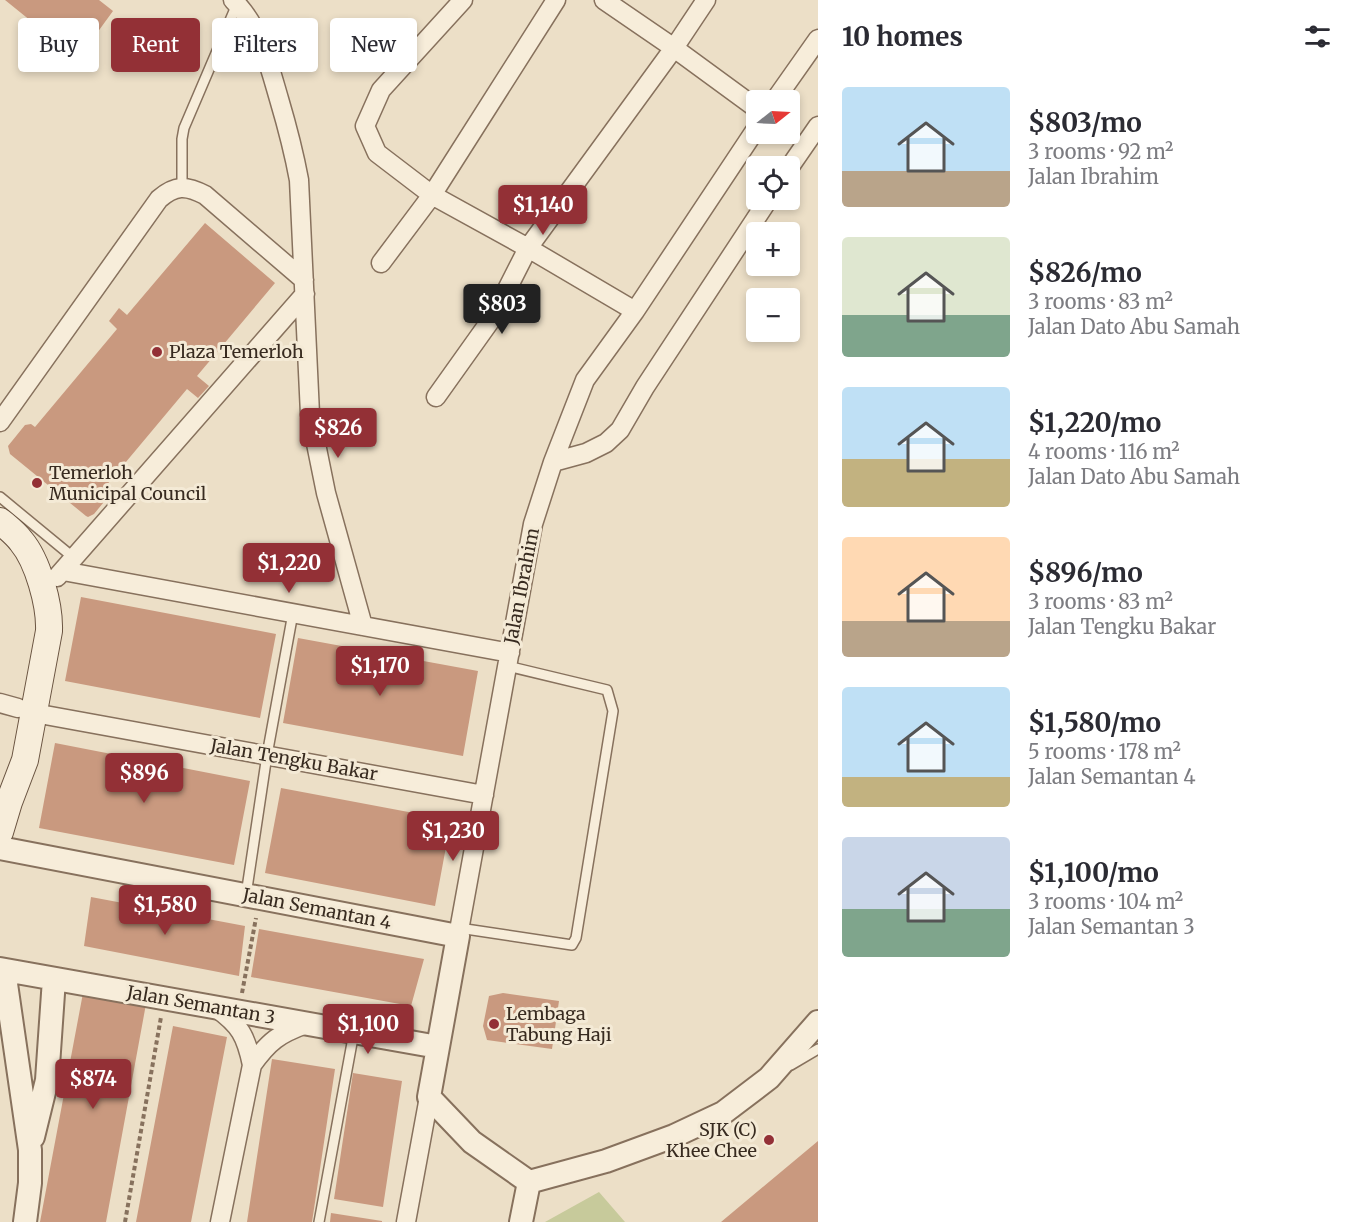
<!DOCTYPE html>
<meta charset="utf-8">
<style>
:root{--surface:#fff;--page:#f2f2f3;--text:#2b2b33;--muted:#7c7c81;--accent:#933036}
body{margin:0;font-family:Merriweather,serif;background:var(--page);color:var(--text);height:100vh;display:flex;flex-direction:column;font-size:22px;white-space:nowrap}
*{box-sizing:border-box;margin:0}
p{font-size:20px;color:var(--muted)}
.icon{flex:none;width:33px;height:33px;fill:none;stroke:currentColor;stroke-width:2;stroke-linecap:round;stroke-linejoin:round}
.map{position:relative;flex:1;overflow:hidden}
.sheet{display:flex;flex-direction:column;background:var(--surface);width:540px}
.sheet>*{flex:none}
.guide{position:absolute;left:18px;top:18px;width:570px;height:54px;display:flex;gap:12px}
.needle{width:39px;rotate:72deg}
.fabs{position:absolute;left:746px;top:90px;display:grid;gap:12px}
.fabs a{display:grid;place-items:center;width:54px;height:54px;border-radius:6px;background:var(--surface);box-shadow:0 3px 9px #0003;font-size:30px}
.price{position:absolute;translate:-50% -51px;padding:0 14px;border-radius:6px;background:var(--accent);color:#fff;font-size:20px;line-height:39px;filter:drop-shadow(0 2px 3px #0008)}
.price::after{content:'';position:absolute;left:50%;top:36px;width:18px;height:14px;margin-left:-9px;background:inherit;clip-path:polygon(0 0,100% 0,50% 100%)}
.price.active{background:#222;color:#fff}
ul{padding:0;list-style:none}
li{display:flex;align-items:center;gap:18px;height:150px;padding:0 24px}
li span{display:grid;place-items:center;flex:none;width:168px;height:120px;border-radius:6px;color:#555}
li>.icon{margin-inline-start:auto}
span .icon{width:72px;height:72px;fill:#fffc;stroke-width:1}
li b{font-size:26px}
h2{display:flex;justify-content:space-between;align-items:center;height:72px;padding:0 24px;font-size:26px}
.tag{padding:0 21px;border-radius:6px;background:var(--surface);box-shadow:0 3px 9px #0003;font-size:21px;line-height:54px}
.tag.active{background:var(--accent);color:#fff}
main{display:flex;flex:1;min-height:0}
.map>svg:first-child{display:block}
.green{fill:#c7ca9b}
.building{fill:#c9997f}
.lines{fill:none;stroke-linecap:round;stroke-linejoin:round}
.service-casing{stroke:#87715d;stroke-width:12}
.minor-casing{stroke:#87715d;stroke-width:21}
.tertiary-casing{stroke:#87715d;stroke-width:26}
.secondary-casing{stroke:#695340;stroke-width:28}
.path{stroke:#87715d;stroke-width:4;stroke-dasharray:4.5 3;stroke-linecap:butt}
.service{stroke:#f7edda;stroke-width:9}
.minor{stroke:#f7edda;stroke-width:18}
.tertiary{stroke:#f7edda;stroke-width:22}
.secondary{stroke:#f7edda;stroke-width:26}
.poi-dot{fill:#933036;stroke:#f4ead6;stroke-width:2}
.labels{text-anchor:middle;stroke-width:6;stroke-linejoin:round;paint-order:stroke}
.poi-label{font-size:18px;fill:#382b20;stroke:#f4ead6;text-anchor:start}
.street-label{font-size:18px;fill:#382b20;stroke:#f4ead6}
</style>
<main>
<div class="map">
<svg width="818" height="1222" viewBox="0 0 818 1222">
<rect width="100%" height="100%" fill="#ecdfc7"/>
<path class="green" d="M599,1192L625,1222H545Z"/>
<path class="building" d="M5,0H99L113,11L78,59Z
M205,223L275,283L197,376L209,386L198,398L187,389L105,487L110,493L108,497L94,514L88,517L86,516L10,454L8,446L25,425L31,424L35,427L117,329L109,321L119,308L127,315Z
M81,597L276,634L260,718L65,681Z
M298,638L478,671L463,756L283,723Z
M55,743L250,781L234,865L39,828Z
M281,788L451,820L435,906L265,873Z
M91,897L245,926L239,976L84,946Z
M259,929L424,959L411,1006L251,977Z
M83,993L146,1004L106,1222H40Z
M503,993L559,1001L552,1049L487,1040L483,1026L489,996Z
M173,1026L227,1037L191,1222H136Z
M272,1059L335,1069L312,1222H247Z
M353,1073L402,1081L383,1207L334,1199Z
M818,1141V1222H721Z
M331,1213L382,1221V1222H330Z"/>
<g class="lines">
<defs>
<path id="service" d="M182,187V139L184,128L237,4
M0,497L74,558
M246,895L267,755L293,613
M459,928L572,945L576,938L613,711L607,690L507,666
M791,1065L818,1049
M319,1222L354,1032"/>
<path id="minor" d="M233,0C260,26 269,65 279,99C287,126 294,153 299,180L310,414L326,493L363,626
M463,0L381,90L365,126L377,153L432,195L528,248L635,311
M604,0L674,48L756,108
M775,100L818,39
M789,168L818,126
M381,263L432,195L556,0
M436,397L493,317L528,248L674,48L706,0
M0,422L159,199C175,185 186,185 205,195L304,280
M553,462L586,453L606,443L620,430L645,387L768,200
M63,571L510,653
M57,577L305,294
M0,703L18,708
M34,713L484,795
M458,936L533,524L553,462L585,380L635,311L756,129
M216,1008C240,1025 246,1036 252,1065
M220,1222L252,1065C269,1041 279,1034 306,1024
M406,1222L429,1097"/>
<path id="tertiary" d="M0,848L458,936L429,1097L472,1142L529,1182
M0,969L438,1047
M4,970L30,1150V1183L25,1222
M33,1137L47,1080L54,979
M529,1182L606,1161L674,1136L723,1113L769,1078L818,1022
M521,1222L529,1182"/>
<path id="secondary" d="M0,521C7,527 15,533 21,541C38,561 50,605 49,631L25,760L9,802L0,832"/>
</defs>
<use href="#service" class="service-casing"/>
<use href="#minor" class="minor-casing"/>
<use href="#tertiary" class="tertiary-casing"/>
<use href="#secondary" class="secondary-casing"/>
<path class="path" d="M242,993L256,918
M125,1222L161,1017"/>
<use href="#service" class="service"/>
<use href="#minor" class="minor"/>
<use href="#tertiary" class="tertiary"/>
<use href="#secondary" class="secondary"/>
</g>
<g class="poi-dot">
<circle cx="157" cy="352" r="6"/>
<circle cx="37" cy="483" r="6"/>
<circle cx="494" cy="1024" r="6"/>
<circle cx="769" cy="1140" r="6"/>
</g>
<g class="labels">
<g class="poi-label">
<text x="169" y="358">Plaza Temerloh</text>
<text x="49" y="479">Temerloh<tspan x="49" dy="21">Municipal Council</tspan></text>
<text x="506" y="1020">Lembaga<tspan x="506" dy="21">Tabung Haji</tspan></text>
<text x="757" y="1136" text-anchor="end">SJK (C)<tspan x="757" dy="21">Khee Chee</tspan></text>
</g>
<g class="street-label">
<text transform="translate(522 586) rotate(-79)" y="6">Jalan Ibrahim</text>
<text transform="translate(294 760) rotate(10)" y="6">Jalan Tengku Bakar</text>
<text transform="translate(317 909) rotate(11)" y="6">Jalan Semantan 4</text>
<text transform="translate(201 1005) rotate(10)" y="6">Jalan Semantan 3</text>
</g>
</g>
</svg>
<div class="fabs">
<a><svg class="needle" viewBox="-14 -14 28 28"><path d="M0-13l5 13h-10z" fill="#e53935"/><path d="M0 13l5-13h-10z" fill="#7c7c81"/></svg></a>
<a><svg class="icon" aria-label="locate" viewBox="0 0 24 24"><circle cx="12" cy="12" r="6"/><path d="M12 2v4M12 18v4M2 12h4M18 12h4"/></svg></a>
<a>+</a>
<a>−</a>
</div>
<b class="price" style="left:543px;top:236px">$1,140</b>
<b class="price active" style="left:502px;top:335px">$803</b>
<b class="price" style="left:338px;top:459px">$826</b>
<b class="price" style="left:289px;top:594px">$1,220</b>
<b class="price" style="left:380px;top:697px">$1,170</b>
<b class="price" style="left:144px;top:804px">$896</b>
<b class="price" style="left:453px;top:862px">$1,230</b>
<b class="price" style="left:165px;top:936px">$1,580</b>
<b class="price" style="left:368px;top:1055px">$1,100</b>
<b class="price" style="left:93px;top:1110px">$874</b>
<div class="guide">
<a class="tag">Buy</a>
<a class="tag active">Rent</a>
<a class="tag">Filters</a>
<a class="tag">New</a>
</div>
</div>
<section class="sheet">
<h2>10 homes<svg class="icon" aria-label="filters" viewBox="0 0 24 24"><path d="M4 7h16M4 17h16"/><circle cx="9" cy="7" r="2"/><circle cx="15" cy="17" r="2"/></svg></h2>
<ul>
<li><span style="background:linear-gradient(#bfe0f5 70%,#b9a48a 0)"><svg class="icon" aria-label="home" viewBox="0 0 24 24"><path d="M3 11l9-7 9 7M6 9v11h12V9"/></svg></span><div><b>$803/mo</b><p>3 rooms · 92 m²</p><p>Jalan Ibrahim</p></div></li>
<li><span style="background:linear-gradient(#dfe7d0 65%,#7fa58c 0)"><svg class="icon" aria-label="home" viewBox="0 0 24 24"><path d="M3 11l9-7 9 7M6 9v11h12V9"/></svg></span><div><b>$826/mo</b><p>3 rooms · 83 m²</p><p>Jalan Dato Abu Samah</p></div></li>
<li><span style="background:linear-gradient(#bfe0f5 60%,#c2b280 0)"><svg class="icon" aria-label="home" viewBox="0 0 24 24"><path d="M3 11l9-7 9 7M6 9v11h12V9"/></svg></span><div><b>$1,220/mo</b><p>4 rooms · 116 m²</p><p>Jalan Dato Abu Samah</p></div></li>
<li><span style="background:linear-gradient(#ffd9b3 70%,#b9a48a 0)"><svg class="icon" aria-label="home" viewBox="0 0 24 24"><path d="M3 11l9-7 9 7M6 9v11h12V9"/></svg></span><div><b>$896/mo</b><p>3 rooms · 83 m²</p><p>Jalan Tengku Bakar</p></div></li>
<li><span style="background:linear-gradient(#bfe0f5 75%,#c2b280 0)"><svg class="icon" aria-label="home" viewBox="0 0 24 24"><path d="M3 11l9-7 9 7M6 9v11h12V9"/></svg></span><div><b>$1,580/mo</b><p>5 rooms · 178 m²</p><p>Jalan Semantan 4</p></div></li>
<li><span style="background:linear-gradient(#c9d6e8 60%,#7fa58c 0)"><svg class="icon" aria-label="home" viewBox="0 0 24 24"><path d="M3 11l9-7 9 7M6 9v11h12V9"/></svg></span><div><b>$1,100/mo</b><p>3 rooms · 104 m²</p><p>Jalan Semantan 3</p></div></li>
</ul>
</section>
</main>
